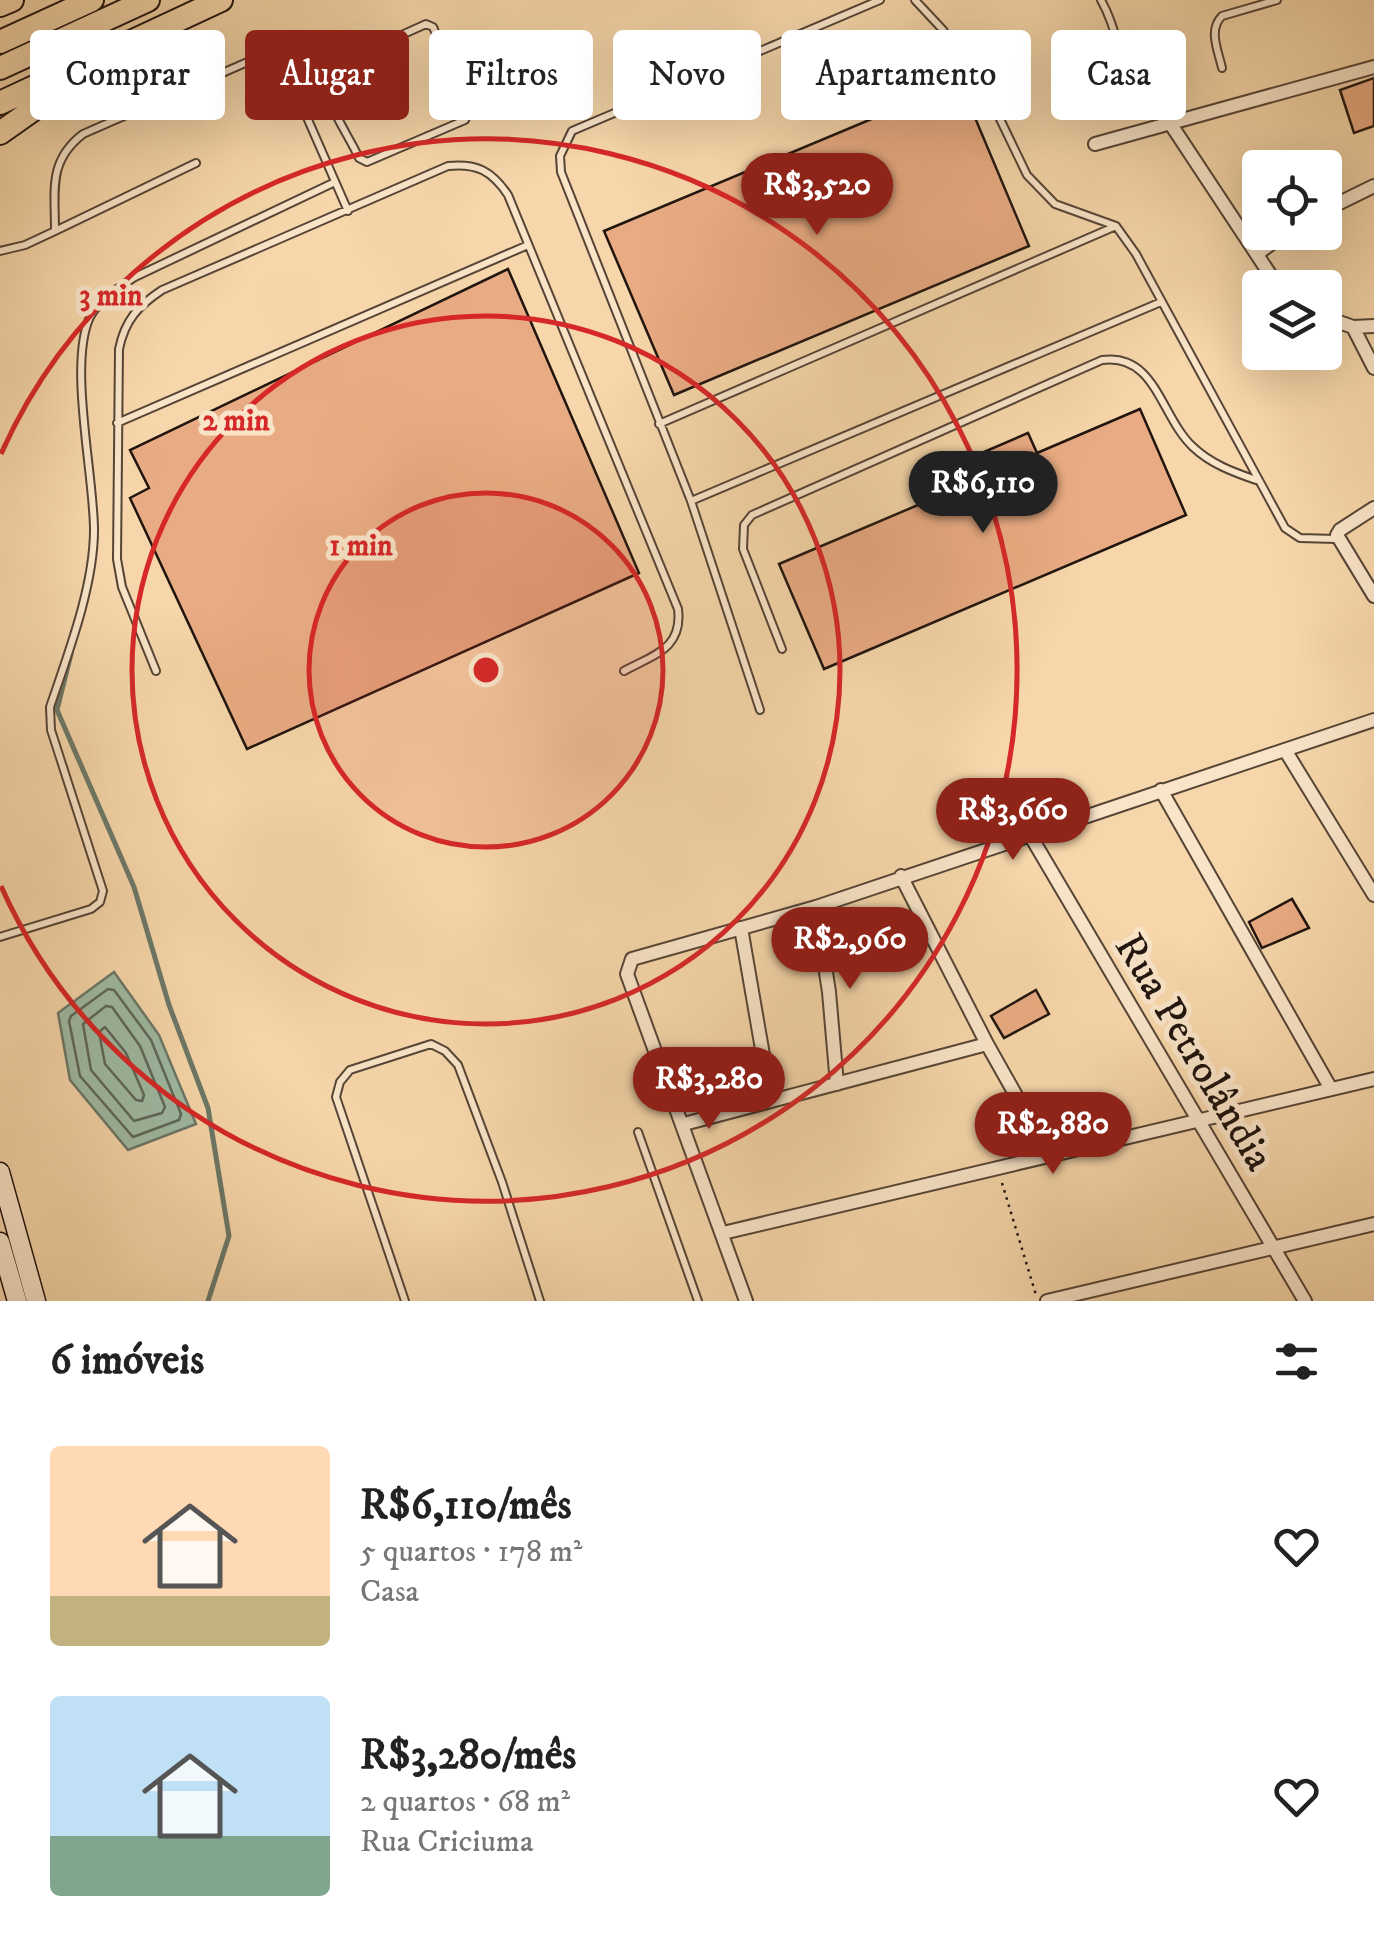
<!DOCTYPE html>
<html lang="pt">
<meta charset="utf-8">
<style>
:root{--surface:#fff;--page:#f6f6f6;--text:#222;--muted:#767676;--accent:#8f2418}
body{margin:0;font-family:"IM FELL DW Pica",serif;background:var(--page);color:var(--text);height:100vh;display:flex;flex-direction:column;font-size:38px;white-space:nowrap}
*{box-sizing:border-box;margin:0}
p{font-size:32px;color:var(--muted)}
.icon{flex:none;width:55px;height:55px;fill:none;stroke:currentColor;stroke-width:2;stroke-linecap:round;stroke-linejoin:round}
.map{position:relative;height:1301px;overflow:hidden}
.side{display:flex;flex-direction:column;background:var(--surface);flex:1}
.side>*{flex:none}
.top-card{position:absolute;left:30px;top:30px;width:1315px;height:90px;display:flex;gap:20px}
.buttons{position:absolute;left:1242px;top:150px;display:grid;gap:20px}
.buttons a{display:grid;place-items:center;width:100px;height:100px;border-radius:10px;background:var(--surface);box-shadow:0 10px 40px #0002;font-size:50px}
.price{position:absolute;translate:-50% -85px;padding:0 22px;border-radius:35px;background:var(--accent);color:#fff;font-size:32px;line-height:65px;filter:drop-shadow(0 2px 5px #0008)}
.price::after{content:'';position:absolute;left:50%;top:60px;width:30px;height:22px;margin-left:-15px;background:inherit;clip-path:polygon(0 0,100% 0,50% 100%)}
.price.active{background:#222;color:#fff}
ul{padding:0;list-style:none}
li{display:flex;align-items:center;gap:30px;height:250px;padding:0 50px}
li span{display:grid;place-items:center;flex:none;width:280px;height:200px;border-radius:10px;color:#555}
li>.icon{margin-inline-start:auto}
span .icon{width:120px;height:120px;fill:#fffc;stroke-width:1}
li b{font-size:42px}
h2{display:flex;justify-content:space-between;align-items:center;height:120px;padding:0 50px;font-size:42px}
.pill{padding:0 35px;border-radius:10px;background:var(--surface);box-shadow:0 10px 40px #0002;font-size:35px;line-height:90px}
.pill.active{background:var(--accent);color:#fff}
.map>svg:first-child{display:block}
.water{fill:#9ebaa3;stroke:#6c7868;stroke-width:2.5}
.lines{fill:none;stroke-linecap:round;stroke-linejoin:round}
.shore{stroke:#5f6859;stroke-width:2.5}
.stream{stroke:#6c7868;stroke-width:5}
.building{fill:#e9ab83;stroke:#20150f;stroke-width:2.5}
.lane-casing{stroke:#564536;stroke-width:10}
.street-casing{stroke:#564536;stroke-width:16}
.secondary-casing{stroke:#20150f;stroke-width:21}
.highway-casing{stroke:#20150f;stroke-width:26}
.path{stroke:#20150f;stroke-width:2.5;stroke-dasharray:2.5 5;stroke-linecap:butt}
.lane{stroke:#f9e4c8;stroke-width:6}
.street{stroke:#f9e4c8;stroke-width:12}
.secondary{stroke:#f9e4c8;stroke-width:18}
.highway{stroke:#f6d6aa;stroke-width:22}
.ring{fill:none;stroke:#d62828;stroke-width:5}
.labels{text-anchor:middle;stroke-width:10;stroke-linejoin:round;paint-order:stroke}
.street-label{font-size:42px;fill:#20150f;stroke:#f9e4c8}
.centre{fill:#d62828;stroke:#f9e4c8;stroke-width:5}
.ring-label{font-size:30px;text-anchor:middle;font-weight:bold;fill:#d62828;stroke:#f9e4c8;stroke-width:10;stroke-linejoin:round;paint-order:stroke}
</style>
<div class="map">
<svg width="1374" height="1301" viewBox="0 0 1374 1301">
<rect width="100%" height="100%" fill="#f6d6aa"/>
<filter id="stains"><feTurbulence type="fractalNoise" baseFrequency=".002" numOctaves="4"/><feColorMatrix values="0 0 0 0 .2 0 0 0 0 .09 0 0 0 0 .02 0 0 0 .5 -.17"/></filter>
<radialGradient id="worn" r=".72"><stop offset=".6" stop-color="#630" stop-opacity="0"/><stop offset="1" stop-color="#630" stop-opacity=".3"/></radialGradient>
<path class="water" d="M114,972L159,1035L196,1124L128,1150L70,1080L58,1013Z"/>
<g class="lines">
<path class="shore" d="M108,989L114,990L151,1040L181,1114L179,1120L133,1137L80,1076L69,1021L71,1016Z
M106,1006L112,1007L140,1046L165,1107L162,1113L134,1121L91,1070L83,1024Z
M105,1027L126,1053L144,1095L142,1101L136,1100L105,1064L99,1032Z"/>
<path class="stream" d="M71,654L57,710L134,887L169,1005L208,1108L229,1236L208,1301"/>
</g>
<path class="building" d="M1374,78V126L1354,133L1340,90Z
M960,82L1029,246L674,395L604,231Z
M508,269L639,573L247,749L130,498L149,488L130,450Z
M1140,409L1186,515L824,669L779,564L958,488L949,467L1028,433L1037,453Z
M1292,899L1309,928L1262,948L1249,922Z
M1036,990L1049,1014L1004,1038L991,1016Z"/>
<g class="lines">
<defs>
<path id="lane" d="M915,0L943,30L999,117L1027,175L1055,204L1116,226L1136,254L1285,528L1300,538L1336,539
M1101,0C1114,23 1117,45 1125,69C1134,92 1157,106 1177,120
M426,24L433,27L469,112L465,120L367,162L359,158C347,132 324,102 324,74L331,67Z
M1222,68C1218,50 1208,30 1222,16L1277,0
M306,114L332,102
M55,231L196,163
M0,251L25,245L55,231C55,190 48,161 83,134L277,49L348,211
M117,423L528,245
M659,424L1116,226
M691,501L1161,302
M782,649L743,549L744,525L752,515L1102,360C1156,353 1160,416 1193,447C1211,464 1233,472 1256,480
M156,671L122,587L117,559L119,349C125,320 138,306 162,290L448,166C477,163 492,171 508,195L678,609C683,649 653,655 624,671
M760,710L691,501L561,172L560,156L572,131L880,0
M0,937L91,909L100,902L103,891L51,730L50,707C68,654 94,586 94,530C94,475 68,364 90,317C99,300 119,287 135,277L335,182
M638,1132L698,1301
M405,1301L336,1097L340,1082L350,1070L431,1044L445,1051L458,1065L502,1182L540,1301"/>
<path id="street" d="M1170,123L1279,288
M1095,144L1374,67
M1325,210L1374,186
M1257,254L1287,232
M1325,317L1353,327L1374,326
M1353,327L1374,368
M1374,508L1340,530L1337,535L1374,596
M1285,750L1374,895
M1161,790L1331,1089
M1030,835L1305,1301
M901,876L987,1044L1050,1156
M816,907L829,992L837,1084
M741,928L771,1101
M684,1124L987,1044
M723,1233L1374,1079
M746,1301L627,974L632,959L816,907L1374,720
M1047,1301L1374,1224"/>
<path id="secondary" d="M0,1172L36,1301
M0,1242L17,1301"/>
<path id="highway" d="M0,5L12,0
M0,42L92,0
M0,68L148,0
M0,103L221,0
M0,133L75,80"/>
</defs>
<use href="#lane" class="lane-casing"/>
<use href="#street" class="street-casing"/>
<use href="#secondary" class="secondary-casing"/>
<use href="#highway" class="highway-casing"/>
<path class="path" d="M1002,1183L1036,1295"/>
<use href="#lane" class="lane"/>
<use href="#street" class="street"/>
<use href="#secondary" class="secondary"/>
<use href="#highway" class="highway"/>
</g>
<circle cx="486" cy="670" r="177" fill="#d62828" fill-opacity=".12"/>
<g class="ring">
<circle cx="486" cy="670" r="177"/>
<circle cx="486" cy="670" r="354"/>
<path d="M1 454A531 531 0 1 1 1 886"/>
</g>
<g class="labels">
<g class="street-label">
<text transform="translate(1196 1051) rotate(59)" y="15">Rua Petrolândia</text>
</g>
</g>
<circle cx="486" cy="670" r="15" class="centre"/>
<g class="ring-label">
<text x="111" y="305">3 min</text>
<text x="236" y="430">2 min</text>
<text x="361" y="555">1 min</text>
</g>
<rect width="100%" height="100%" filter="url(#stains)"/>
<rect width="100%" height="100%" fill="url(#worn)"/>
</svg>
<div class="buttons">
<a><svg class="icon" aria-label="locate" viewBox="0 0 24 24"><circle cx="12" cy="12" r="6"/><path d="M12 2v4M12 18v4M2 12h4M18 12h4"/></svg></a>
<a><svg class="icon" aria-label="layers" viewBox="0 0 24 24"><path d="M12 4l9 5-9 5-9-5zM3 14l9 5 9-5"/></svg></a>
</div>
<b class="price" style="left:817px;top:238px">R$3,520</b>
<b class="price active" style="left:983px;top:536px">R$6,110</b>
<b class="price" style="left:1013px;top:863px">R$3,660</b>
<b class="price" style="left:850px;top:992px">R$2,960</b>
<b class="price" style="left:709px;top:1132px">R$3,280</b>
<b class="price" style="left:1053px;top:1177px">R$2,880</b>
<div class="top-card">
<a class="pill">Comprar</a>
<a class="pill active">Alugar</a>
<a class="pill">Filtros</a>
<a class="pill">Novo</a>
<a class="pill">Apartamento</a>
<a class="pill">Casa</a>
</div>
</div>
<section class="side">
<h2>6 imóveis<svg class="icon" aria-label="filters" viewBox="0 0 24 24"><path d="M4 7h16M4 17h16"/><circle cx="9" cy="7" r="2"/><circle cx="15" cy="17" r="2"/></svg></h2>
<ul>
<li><span style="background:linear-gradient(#ffd9b3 75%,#c2b280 0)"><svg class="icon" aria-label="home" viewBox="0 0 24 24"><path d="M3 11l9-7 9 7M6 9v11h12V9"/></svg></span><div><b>R$6,110/mês</b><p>5 quartos · 178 m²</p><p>Casa</p></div><svg class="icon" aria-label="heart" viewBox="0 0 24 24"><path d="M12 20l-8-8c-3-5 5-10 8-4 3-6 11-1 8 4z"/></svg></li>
<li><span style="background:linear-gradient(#bfe0f5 70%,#7fa58c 0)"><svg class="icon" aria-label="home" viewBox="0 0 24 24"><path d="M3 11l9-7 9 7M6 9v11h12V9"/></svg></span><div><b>R$3,280/mês</b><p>2 quartos · 68 m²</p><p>Rua Criciuma</p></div><svg class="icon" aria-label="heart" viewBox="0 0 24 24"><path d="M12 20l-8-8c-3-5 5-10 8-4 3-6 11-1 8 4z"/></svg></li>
</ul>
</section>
